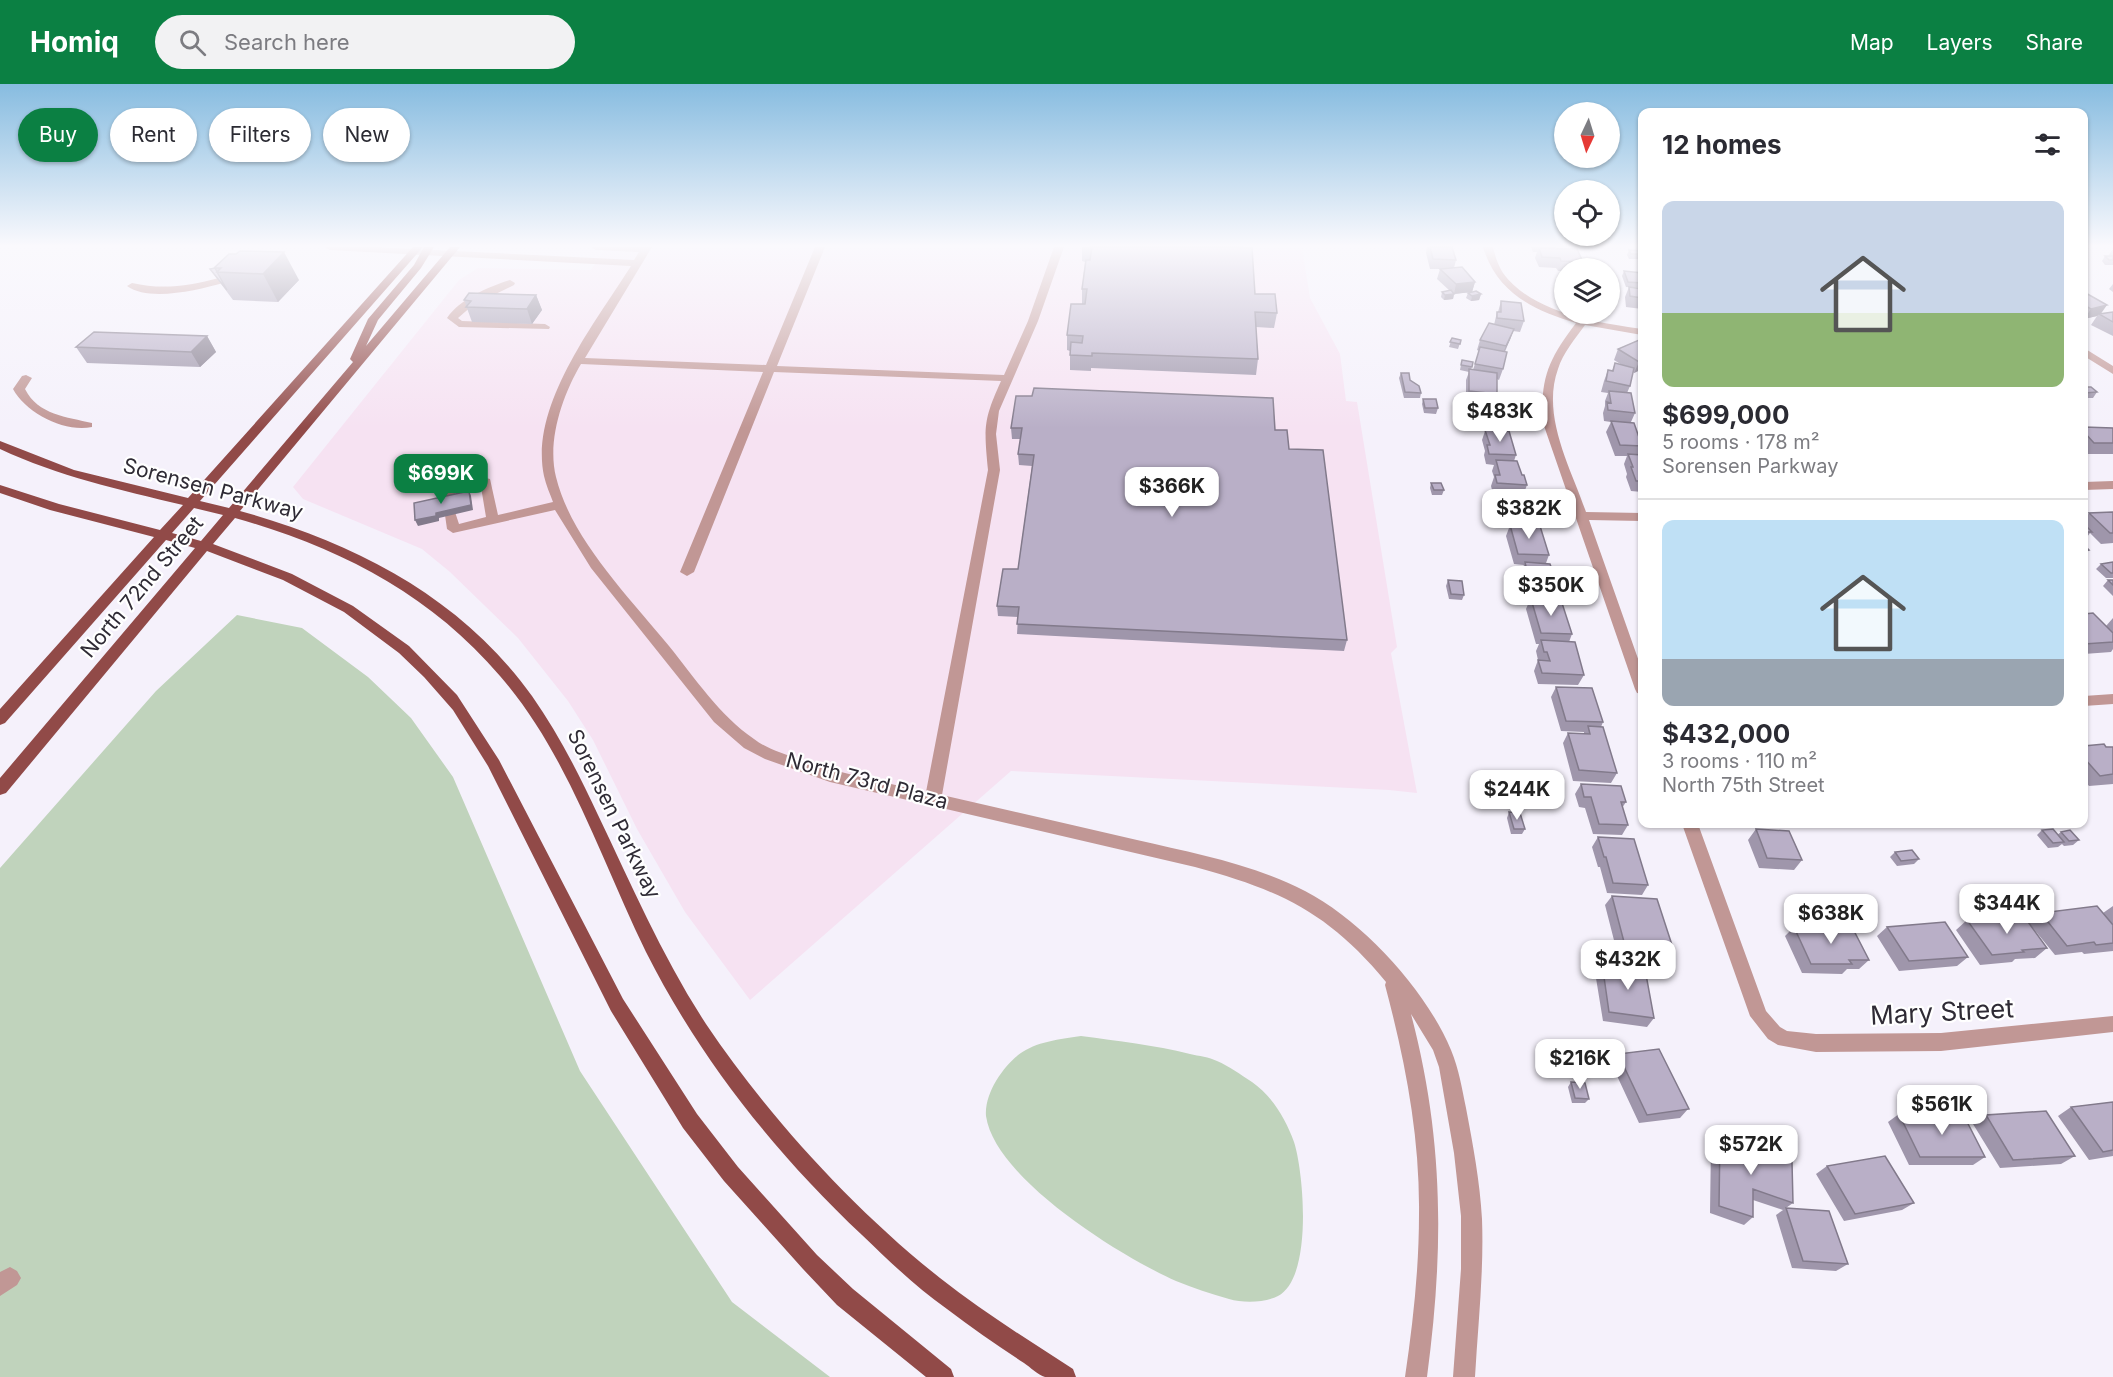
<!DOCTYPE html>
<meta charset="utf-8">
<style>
:root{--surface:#fff;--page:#f2f2f3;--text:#2b2b33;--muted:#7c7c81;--line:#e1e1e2;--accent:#0b8043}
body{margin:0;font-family:Inter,sans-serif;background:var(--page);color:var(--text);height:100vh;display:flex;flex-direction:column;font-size:22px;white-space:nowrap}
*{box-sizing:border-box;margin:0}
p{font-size:20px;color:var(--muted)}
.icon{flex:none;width:33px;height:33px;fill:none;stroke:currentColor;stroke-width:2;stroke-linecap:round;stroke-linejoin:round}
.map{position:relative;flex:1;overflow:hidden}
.panel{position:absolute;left:1638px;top:24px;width:450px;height:720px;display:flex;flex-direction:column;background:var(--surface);border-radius:12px;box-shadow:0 2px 4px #0004}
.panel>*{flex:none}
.hud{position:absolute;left:18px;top:24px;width:570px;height:54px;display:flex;gap:12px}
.needle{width:39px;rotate:184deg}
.fabs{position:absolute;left:1554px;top:18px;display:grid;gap:12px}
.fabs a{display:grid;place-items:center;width:66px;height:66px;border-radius:50%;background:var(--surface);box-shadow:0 2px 4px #0004;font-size:30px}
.price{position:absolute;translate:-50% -51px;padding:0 14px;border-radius:12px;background:#fff;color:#222;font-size:20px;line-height:39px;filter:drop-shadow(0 2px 3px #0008)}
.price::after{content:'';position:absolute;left:50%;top:36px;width:18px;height:14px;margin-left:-9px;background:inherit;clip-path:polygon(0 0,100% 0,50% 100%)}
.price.current{background:var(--accent);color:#fff}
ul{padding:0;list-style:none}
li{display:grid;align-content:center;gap:12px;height:318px;padding:0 24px}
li+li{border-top:2px solid var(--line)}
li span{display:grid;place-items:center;height:186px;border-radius:12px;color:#555}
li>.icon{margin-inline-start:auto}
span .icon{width:108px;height:108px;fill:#fffc;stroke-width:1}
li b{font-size:26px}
h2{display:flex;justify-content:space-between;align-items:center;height:72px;padding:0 24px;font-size:26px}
.pill{padding:0 21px;border-radius:27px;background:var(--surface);box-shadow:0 2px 4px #0004;font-size:21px;line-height:54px}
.pill.current{background:var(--accent);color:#fff}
header{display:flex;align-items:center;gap:36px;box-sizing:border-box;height:84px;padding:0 30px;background:var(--accent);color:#fff}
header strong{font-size:28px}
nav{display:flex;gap:33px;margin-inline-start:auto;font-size:21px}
.search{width:420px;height:54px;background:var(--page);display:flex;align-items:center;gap:15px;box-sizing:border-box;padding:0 21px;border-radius:33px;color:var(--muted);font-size:22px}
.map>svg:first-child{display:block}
.commercial{fill:#f6e2f2}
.green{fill:#c0d3bc}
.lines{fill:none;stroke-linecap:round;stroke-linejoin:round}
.minor{fill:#c19795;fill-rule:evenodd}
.major{fill:#914a48;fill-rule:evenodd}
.wall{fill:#9f96ab}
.shaded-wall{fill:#827a8b}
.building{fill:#b9afc7;stroke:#827a8b;stroke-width:1.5}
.labels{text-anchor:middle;stroke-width:4.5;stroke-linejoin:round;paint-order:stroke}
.street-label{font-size:21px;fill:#2f2b35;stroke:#fff}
.near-street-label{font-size:26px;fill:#2f2b35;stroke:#fff}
</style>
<header>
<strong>Homiq</strong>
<div class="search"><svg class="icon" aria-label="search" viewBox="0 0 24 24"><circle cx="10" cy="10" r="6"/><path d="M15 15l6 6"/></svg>Search here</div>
<nav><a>Map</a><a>Layers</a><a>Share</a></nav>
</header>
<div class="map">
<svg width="2113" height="1293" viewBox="0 0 2113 1293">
<rect width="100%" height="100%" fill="#f5f1fb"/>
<path class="commercial" d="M606,163H1302L1310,214L1340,270L1346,317L1357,318L1397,563L1391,569L1417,709L1389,706L1011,687L750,916L685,828L637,745L593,656L568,617L518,554L450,488L422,465L303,415L293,403L459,196L478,184L591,186Z"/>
<path class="green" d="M237,531L302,544L368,593L411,634L453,693L580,987L732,1218L830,1293H0V784L156,607Z
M1081,952C1118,957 1154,961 1190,970C1199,972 1209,973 1217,977C1229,982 1241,991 1252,998C1272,1012 1286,1035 1294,1058C1304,1089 1313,1194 1278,1212C1264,1219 1243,1219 1229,1215C1211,1210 1193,1204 1176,1197C1122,1173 995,1095 986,1032C985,1020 990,1007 996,997C1019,960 1041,958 1081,952Z"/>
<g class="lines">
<path class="minor" d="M325,163H374L634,176L639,168L596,166L591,163H652L585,274L766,281L815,163H825L777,282L1004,291L1028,237L1054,163H1064L1038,237L999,327L996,350L1000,386L942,711C1007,726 1072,741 1137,756C1193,769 1253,780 1305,807C1363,837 1426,906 1451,966C1459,985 1462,1005 1466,1024C1473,1061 1480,1098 1482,1135C1484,1188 1478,1240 1475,1293H1453L1461,1185V1132L1454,1069L1439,983L1433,966L1411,930C1444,1055 1444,1165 1427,1293H1405C1413,1239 1419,1185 1419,1130C1420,1052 1405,976 1385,901L1386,898C1329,829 1280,806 1195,783L830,698L765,675L744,664L714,638L591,484L555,426L453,449L447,445L445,431L447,428H455L459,440L486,433L481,403L455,409L456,417L450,421L444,417L443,407L445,404L486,394L490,395L498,431L553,418C550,410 546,401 544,392C529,322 595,239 631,182L330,166ZM581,280L763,288L680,488L687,492L694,488L774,288L1001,297C983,337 984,343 988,386L926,708C884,698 841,690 799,675C784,670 767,665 754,655C719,631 695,594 669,562C629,513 571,455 556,393C547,357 562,312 581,280Z
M1483,163H1493C1495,172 1498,181 1503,189C1532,229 1598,239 1642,245V251L1585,241C1575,255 1563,269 1558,285C1541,332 1571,384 1586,428L1642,429V437L1589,436L1642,586V610L1637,609L1635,605L1543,339C1540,293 1549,275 1576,239C1533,226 1497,209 1483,163Z
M219,194L223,195V199C198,206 149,218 127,202L132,199C162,206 189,202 219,194Z
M510,196L515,199L514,201L473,221L458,234L462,237L545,240L550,243L549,245L459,243L447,234C460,215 488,203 510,196Z
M2084,264L2113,282V290L2084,272Z
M26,291L32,294L25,305C38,331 67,333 92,339V343C65,349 26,329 13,305L22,292Z
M2113,397V405L2084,406V398Z
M2113,610V620L2084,622V612Z
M1682,740H1698L1766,927L1780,943L1787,947L1816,950L1941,949L2113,932V948L1941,967L1816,968L1778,961L1768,955L1750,932Z
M10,1183L17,1187L21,1194L17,1201L0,1212V1188Z"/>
<path class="major" d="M413,163H423L200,417L229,424L353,278L350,275L368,235L414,181L424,163H434L421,184L378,236L366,262L450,163H460L240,427C355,459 461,513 532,612C558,649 579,690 598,731C632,802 663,874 706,940C768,1032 853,1125 940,1194C982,1227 1028,1256 1073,1285L1076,1293C1067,1293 1053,1293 1045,1293C1038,1291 1030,1283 1024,1279C998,1262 972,1244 947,1225C916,1203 889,1177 862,1151C775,1069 700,975 646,868C601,776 568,670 500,592C429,509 338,463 235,434L213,460L292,490L353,522L409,562L457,611L499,676L623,915L697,1030L738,1083L817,1171L853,1205L951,1285L954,1293H926L837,1221L803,1185L724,1097L683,1044L611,927L488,682L453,626L424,593L399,569L344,528L283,496L207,467L6,709L0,711V694L195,464L166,456L5,639L0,641V625L154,453L50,426L0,409V401L59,420L160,446L183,421C120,406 58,392 0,365V357L74,386L188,414ZM194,424L223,431L201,457L172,449Z"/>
</g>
<path class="wall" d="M1082,163H1230L1255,210L1277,229L1274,244L1256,243L1258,275L1256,291L1091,284V287L1070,286V267L1067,266V251L1082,220V205L1085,178L1082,177Z
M1427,163H1452L1456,176L1454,184L1475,198L1472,208L1481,210L1479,216L1471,217L1466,214L1468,209L1470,208L1454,210L1453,215L1444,216L1441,213L1442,208L1450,207L1437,195L1440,185H1441H1430L1426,169Z
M1531,163H1555V165L1583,178L1581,184H1564V187H1558L1556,184L1539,183L1535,174L1537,168H1533Z
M1629,166L1642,169V175V173L1641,175H1629L1627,171Z
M2112,166H2113V181H2105L2102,177L2105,172H2110L2109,171Z
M229,170L299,196L278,218L233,216L210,185L215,184Z
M1624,187L1642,189V201L1641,204L1626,203L1622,192Z
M2113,200V208L2109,205Z
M1629,203L1642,205V225L1626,223L1625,213Z
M2084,208L2101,230L2113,228V252L2091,241L2097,232L2084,235Z
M536,211L542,226L532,240L472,238L464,216Z
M1501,217L1524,237L1520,248L1513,247L1505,268L1503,285L1499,296L1497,295V310L1495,317L1508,338L1505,347L1516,371L1514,377L1527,401L1524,409L1537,435L1534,442L1549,471L1546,479L1560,508L1557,516L1572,550L1569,558L1584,591L1578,601L1538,600L1534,587L1538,576L1536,567L1539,560H1536L1526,525L1529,518L1523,517L1519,502L1522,494L1520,489L1524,481L1514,480L1506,452L1509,444H1502L1495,418L1498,410H1493L1491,402L1494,393L1492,387L1494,381L1486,380L1484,371L1485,367L1482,356L1485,347H1478L1473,327L1476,319L1466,317V296L1469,288L1460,286L1462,276L1473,278L1471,286H1473L1479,267L1477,266L1480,256L1494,241L1497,228H1498Z
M207,252L216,268L200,283L87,279L76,263Z
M1452,254L1461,256L1458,265L1449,263Z
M1639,256L1642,285L1634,289L1633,288L1630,302L1627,309L1635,329L1631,338L1642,361V364L1640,370L1642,371V408L1631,407L1626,393L1627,390L1624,380L1627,372H1615L1606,348L1611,338L1604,337L1603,329L1605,322V317L1608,309L1601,308L1604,297L1608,286L1612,287L1615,279L1622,281L1614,276L1618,265Z
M1401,289L1421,309L1420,314H1404L1399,294Z
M2084,303L2097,308L2093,314H2084Z
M1423,315L1438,324L1436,330L1424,329L1422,320Z
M2084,343L2113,344V370H2086L2084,367Z
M1011,344L1275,346L1289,365L1347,556L1344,567L1017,550L1018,533L998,532L997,522L1018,485L1032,382L1019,381L1018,370L1021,355H1012Z
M1431,399L1444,406L1442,411H1432L1430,404Z
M2113,428V459L2101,460L2090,449L2084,457V436L2089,429Z
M2084,461L2089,466L2084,473Z
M1642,463V479L1639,471Z
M2113,478V494H2106L2096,485L2101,480Z
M1448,496L1464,511L1462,516L1449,515L1446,502Z
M2108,496H2113V512L2103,502Z
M2084,530L2106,542L2113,534V565L2111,568L2084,570Z
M1556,603L1603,638L1601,643L1617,689L1611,699L1573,697L1563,659L1568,649L1584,650V648L1561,647L1551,613Z
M2084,662L2113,663V700L2089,702L2084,696Z
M1581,700L1626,718L1622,724L1628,741L1622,751L1593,750L1585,724L1579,723L1575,710Z
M1509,728L1525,745L1522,750H1511L1507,734Z
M1756,745L1802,776L1794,786L1759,784L1748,756Z
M2042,746L2057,751L2061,748L2079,756L2073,761L2064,762L2062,760L2058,763L2048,764L2037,751Z
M1598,753L1648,801L1642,811L1607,809L1600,783H1598L1592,763Z
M1895,768L1919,775L1914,780L1897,782L1890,773Z
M1612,812L1672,861L1664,871L1617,868L1605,821Z
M2113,822V867L2084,870L2082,868L2055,871L2029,839L2041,829H2103Z
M1967,836L2047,864L2035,874L2015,875L2012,878L1980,881L1956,846Z
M1794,843L1869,876L1859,885H1847L1842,890L1802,889L1785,852Z
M1887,843L1968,873L1957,882L1899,887L1877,852Z
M1602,879L1654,934L1647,943L1603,937L1595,888Z
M1618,970L1688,1025L1680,1034L1639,1039L1611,979Z
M1571,998L1589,1015L1585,1019H1572L1568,1003Z
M2113,1018V1072L2089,1076L2058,1032L2071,1023Z
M1899,1030L1985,1073L1973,1081H1909L1888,1038Z
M1986,1031L2075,1072L2061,1080L2000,1084L1973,1040Z
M1720,1052L1760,1068L1793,1119L1783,1126L1753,1116V1133L1744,1141L1710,1129L1711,1060Z
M1827,1082L1914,1119L1902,1126L1844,1137L1816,1090Z
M1786,1124L1848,1180L1836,1187L1792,1184L1776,1131Z"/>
<path class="shaded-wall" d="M284,168L299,196L278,218L263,190Z
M1475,198L1472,208L1454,210L1453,215L1444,216L1445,211L1454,210L1456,200Z
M1481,210L1479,216L1471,217L1472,212Z
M536,211L542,226L532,240L527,225Z
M2107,221L2100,231L2099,230L2097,232L2084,235L2091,225Z
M1514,245L1510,256L1502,272L1506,262Z
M207,252L216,268L200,283L191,268Z
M1642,277V285L1634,289L1639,278Z
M469,407L471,412L473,426L439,434V437L418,442L415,436L436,429Z"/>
<path class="building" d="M1089,163H1230L1252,164L1255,210H1275L1277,229L1255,228L1258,275L1092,269V272L1070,271L1071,258L1082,259L1083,252L1067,251L1071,220H1085L1087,205H1082L1086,176H1090L1092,163Z
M1430,163H1452L1456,176L1433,175Z
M1539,164L1577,165L1583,178L1561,177L1560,174L1542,173Z
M1629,166L1641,167L1642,170H1631Z
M240,167L284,168L263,190L217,188L221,184H214L229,170H236Z
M2105,172H2113V176H2109Z
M1462,183L1475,198L1456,200L1440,185Z
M215,184L217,188L227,206L210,185Z
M1624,187L1642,189V199L1628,198Z
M1629,203L1642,205V214L1630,212Z
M1451,206L1454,210L1445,211L1442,208Z
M1476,207L1481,210L1472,212L1468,209Z
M2084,208L2107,221L2091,225L2084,221Z
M469,209L536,211L527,225L466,223L471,217L464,216Z
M1501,217L1521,219L1524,237L1497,234V228H1501Z
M2113,228V238L2099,230Z
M1489,239L1514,245L1506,262L1480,256Z
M94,248L207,252L191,268L76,263Z
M1452,254L1461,256L1460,260L1450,258Z
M1639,256L1642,258V277L1639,278L1618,265Z
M1480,263L1507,268L1503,285L1475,280Z
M1462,276L1473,278L1472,283L1461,281Z
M1615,279L1634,284L1630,302L1606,297L1608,286L1613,287Z
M1469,285L1497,289V310L1469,307Z
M1401,289H1409L1410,296L1419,302L1421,309L1405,308Z
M2084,303H2091L2097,308L2085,309L2084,307Z
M1034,304L1273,314L1275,346H1287L1289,365L1323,366L1347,556L1017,540L1019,523L997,522L1003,485H1018L1034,371L1018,370L1022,344H1011L1016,312H1032Z
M1609,307L1631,309L1635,329L1608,326L1607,318L1611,319Z
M1423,315H1436L1438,324H1425Z
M1477,316L1502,318L1508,338L1482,336Z
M1611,337L1634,339L1642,362L1620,361Z
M2084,343L2113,344V359H2094L2084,348Z
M1485,346L1509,347L1516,371L1489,370L1487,361H1490Z
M1628,370L1642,371V397H1636L1631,383H1633Z
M1496,376L1517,377L1522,391H1524L1527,401L1497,399L1495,391H1500Z
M1431,399H1441L1444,406H1434Z
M469,407L471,421L436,429V432L415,436L414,419Z
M1499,408L1529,409L1537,435L1506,433Z
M2113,428V449H2110L2089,429Z
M2084,440L2092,448H2084Z
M1510,441L1540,442L1549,471L1518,470Z
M2084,461L2089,466L2084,467Z
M1525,478L1550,480L1560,508L1527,507L1523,491L1528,492Z
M2113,478V489H2111L2101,480Z
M1448,496L1462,497L1464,511L1451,510Z
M2108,496H2113V501Z
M1531,515L1561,516L1572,550L1541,549Z
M2093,529L2113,549V558L2084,560V530Z
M1541,556L1575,558L1584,591L1542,589L1538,576L1550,577L1547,568H1544Z
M1556,603L1592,604L1603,638L1566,637Z
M1588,642L1603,643L1617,689L1579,686L1568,649L1590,650Z
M2104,660L2106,663H2113V690L2100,692L2084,674V662Z
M1581,700L1621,702L1626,718H1621L1628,741L1599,740L1591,713H1584Z
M1509,728L1520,729L1525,745H1514Z
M1756,745L1789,747L1802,776L1767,774Z
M2053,745L2064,758L2053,759L2042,746Z
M2070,746L2079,756L2069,757L2061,748Z
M1598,753L1634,755L1648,801L1613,799L1606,773H1604Z
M1912,766L1919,775L1901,777L1895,768Z
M1612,812L1657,815L1672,861L1624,858Z
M2097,822L2113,841V859L2096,861L2094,858L2067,862L2041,829Z
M2023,831L2047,864L2022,866L2024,868L1992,871L1967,836Z
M1945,838L1968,873L1909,877L1887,843Z
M1794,843H1852L1869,876H1849L1852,880H1811Z
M1602,879L1645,885L1654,934L1609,928Z
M1659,965L1689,1025L1647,1031L1618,970Z
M1571,998L1585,999L1589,1015L1575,1014Z
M2113,1018V1066L2103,1068L2071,1023Z
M2046,1027L2075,1072L2013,1076L1986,1031Z
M1899,1030H1963L1985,1073H1920Z
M1720,1052L1760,1064V1068L1792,1078L1793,1119L1753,1105V1133L1719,1122Z
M1885,1072L1914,1119L1855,1130L1827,1082Z
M1786,1124L1829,1127L1848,1180L1803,1177Z"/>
<linearGradient id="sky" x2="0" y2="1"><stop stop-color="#87bce0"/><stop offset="0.47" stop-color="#faf9fd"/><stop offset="1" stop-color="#faf9fd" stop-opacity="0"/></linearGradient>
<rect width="2113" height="344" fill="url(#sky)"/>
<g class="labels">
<g class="street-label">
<text transform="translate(213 405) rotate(15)" y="7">Sorensen Parkway</text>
<text transform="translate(142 503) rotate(-50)" y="7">North 72nd Street</text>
<text transform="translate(867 697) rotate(15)" y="7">North 73rd Plaza</text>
<text transform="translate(614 730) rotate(64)" y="7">Sorensen Parkway</text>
</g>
<g class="near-street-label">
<text transform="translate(1942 928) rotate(-3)" y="9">Mary Street</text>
</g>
</g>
</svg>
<div class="fabs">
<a><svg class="needle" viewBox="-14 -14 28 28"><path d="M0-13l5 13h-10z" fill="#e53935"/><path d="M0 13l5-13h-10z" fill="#7c7c81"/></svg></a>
<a><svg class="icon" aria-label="locate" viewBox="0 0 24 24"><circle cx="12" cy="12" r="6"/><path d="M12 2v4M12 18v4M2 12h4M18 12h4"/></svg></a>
<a><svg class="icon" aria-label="layers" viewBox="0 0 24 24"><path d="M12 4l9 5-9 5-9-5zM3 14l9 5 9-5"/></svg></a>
</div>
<b class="price" style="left:1500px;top:359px">$483K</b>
<b class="price current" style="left:441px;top:421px">$699K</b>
<b class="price" style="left:1172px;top:434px">$366K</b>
<b class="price" style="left:1529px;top:456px">$382K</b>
<b class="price" style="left:1551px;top:533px">$350K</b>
<b class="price" style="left:1517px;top:737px">$244K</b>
<b class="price" style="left:2007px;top:851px">$344K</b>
<b class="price" style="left:1831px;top:861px">$638K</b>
<b class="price" style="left:1628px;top:907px">$432K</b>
<b class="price" style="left:1580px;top:1006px">$216K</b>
<b class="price" style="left:1942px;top:1052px">$561K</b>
<b class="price" style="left:1751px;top:1092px">$572K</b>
<div class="hud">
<a class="pill current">Buy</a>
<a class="pill">Rent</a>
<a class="pill">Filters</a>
<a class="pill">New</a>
</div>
<section class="panel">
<h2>12 homes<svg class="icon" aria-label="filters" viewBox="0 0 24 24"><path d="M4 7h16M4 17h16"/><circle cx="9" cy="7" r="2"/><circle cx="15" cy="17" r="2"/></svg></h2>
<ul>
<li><span style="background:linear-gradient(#c9d6e8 60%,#8fb573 0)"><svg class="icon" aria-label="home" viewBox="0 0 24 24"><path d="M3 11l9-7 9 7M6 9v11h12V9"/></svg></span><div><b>$699,000</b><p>5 rooms · 178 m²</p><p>Sorensen Parkway</p></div></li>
<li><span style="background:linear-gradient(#bfe0f5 75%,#9aa5b1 0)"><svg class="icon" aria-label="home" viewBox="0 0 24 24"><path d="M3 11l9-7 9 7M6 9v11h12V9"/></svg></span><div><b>$432,000</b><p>3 rooms · 110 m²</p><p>North 75th Street</p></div></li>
</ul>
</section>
</div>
